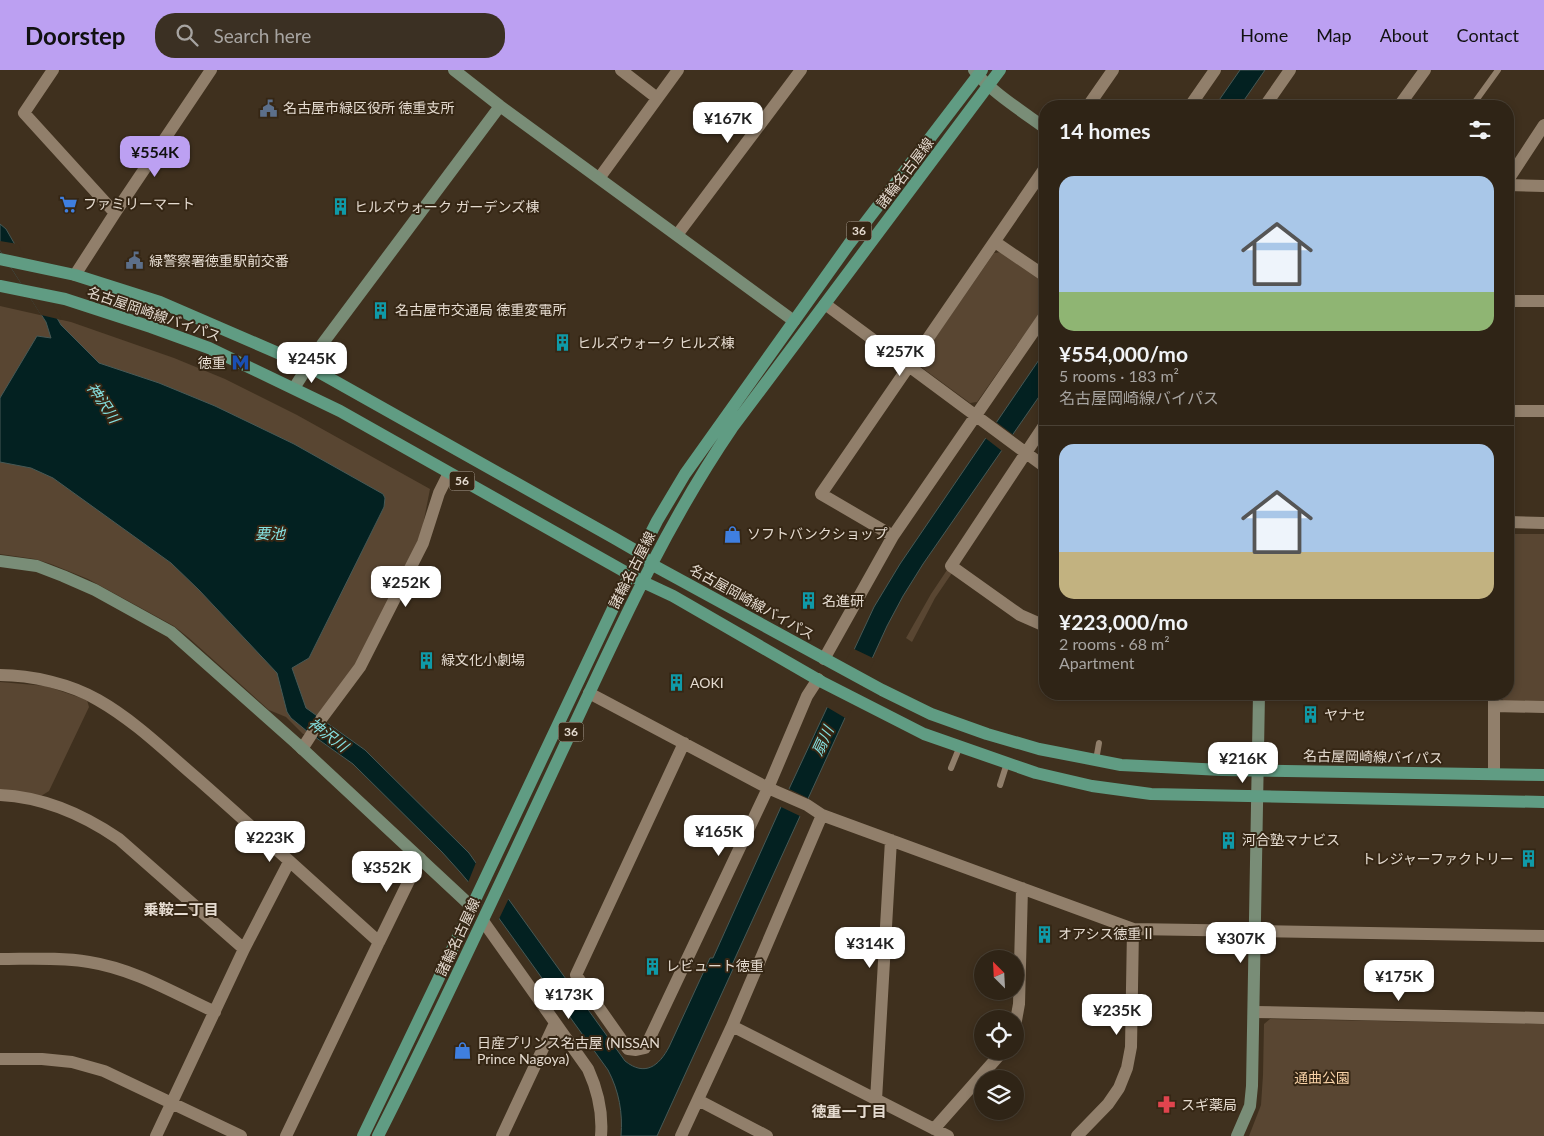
<!DOCTYPE html>
<meta charset="utf-8">
<style>
:root{--surface:#2f2416;--page:#3b3023;--text:#f1f3f6;--muted:#a7a4a1;--line:#4a4135;--accent:#bca0f2}
body{margin:0;font-family:Lato,"Noto Sans JP",sans-serif;background:var(--page);color:var(--text);height:100vh;display:flex;flex-direction:column;font-size:19px;white-space:nowrap}
*{box-sizing:border-box;margin:0}
p{font-size:16px;color:var(--muted)}
.icon{flex:none;width:28px;height:28px;fill:none;stroke:currentColor;stroke-width:2;stroke-linecap:round;stroke-linejoin:round}
.map{position:relative;flex:1;overflow:hidden}
.details{position:absolute;left:1039px;top:30px;width:475px;height:600px;display:flex;flex-direction:column;background:var(--surface);border-radius:20px;box-shadow:0 2px 8px #0003,0 0 0 1px var(--line)}
.details>*{flex:none}
.needle{width:32px;rotate:336deg}
.controls{position:absolute;left:974px;top:880px;display:grid;gap:10px}
.controls a{display:grid;place-items:center;width:50px;height:50px;border-radius:50%;background:var(--surface);box-shadow:0 2px 8px #0003,0 0 0 1px var(--line);font-size:25px}
.price{position:absolute;translate:-50% -42px;padding:0 11px;border-radius:10px;background:#fff;color:#222;font-size:16px;line-height:32px;filter:drop-shadow(0 1px 2px #0008)}
.price::after{content:'';position:absolute;left:50%;top:30px;width:15px;height:11px;margin-left:-8px;background:inherit;clip-path:polygon(0 0,100% 0,50% 100%)}
.price.current{background:var(--accent);color:#111}
ul{padding:0;list-style:none}
li{display:grid;align-content:center;gap:10px;height:265px;padding:0 20px}
li+li{border-top:1px solid var(--line)}
li span{display:grid;place-items:center;height:155px;border-radius:15px;color:#555}
li>.icon{margin-inline-start:auto}
span .icon{width:90px;height:90px;fill:#fffc;stroke-width:1}
li b{font-size:21px}
h2{display:flex;justify-content:space-between;align-items:center;height:60px;padding:0 20px;font-size:21px}
header{display:flex;align-items:center;gap:30px;box-sizing:border-box;height:70px;padding:0 25px;background:var(--accent);color:#111}
header strong{font-size:24px}
nav{display:flex;gap:28px;margin-inline-start:auto;font-size:18px}
.search{width:350px;height:45px;background:var(--page);display:flex;align-items:center;gap:12px;box-sizing:border-box;padding:0 18px;border-radius:20px;color:var(--muted);font-size:19px}
.map>svg:first-child{display:block}
.green{fill:#594632}
.water{fill:#032121;stroke:#475956}
.pier{fill:#3f301e}
.lines{fill:none;stroke-linecap:round;stroke-linejoin:round}
.lane{stroke:#917f6b;stroke-width:6}
.street{stroke:#917f6b;stroke-width:12}
.secondary{stroke:#798d77;stroke-width:12}
.primary{stroke:#609c83;stroke-width:12}
.labels{text-anchor:middle;stroke-width:4;stroke-linejoin:round;paint-order:stroke}
.shield{fill:#352614;stroke:#b0a598;stroke-width:1}
.shield-label{font-size:12px;font-weight:bold;fill:#e5dbd0}
.poi-label{font-size:14px;fill:#e5dbd0;stroke:#352614;text-anchor:start}
.street-label{font-size:14px;fill:#e5dbd0;stroke:#352614}
.park-label{font-size:14px;fill:#f9d3a8;stroke:#352614}
.water-label{font-size:15px;font-style:italic;fill:#86e2e2;stroke:#352614}
.neighbourhood-label{font-size:15px;font-weight:bold;fill:#e5dbd0;stroke:#352614}
</style>
<header>
<strong>Doorstep</strong>
<div class="search"><svg class="icon" aria-label="search" viewBox="0 0 24 24"><circle cx="10" cy="10" r="6"/><path d="M15 15l6 6"/></svg>Search here</div>
<nav><a>Home</a><a>Map</a><a>About</a><a>Contact</a></nav>
</header>
<div class="map">
<svg width="1544" height="1066" viewBox="0 0 1544 1066">
<rect width="100%" height="100%" fill="#3f301e"/>
<path class="green" d="M1001,182L1045,212V235L977,332L970,333L921,297L920,290L994,183Z
M0,236L71,252L174,288L225,309L297,345L430,419L422,460L416,475L355,596L308,665L303,664L286,647L269,640L189,568L174,556L88,509L51,494L35,489L0,484Z
M1509,464H1544V633L1505,632L1500,627L1501,624H1508V466Z
M947,500L952,503L935,528L912,572L906,568L931,524Z
M0,612L46,616L87,630L89,637L49,721L41,726L0,719Z
M1270,949L1544,954V1066H1249L1261,1035L1263,1005L1264,954Z"/>
<path class="water" d="M1240,0H1265L1240,36H1215Z
M0,154L6,159L61,255L99,293L159,313L215,336L294,374L383,424L385,428L384,437L309,588L292,598L306,638L365,680L469,783L476,793L507,827L625,991C645,1007 659,996 669,977L710,888H713L789,719L874,537L900,494L1045,281V318L923,494L903,526L887,556L731,897L733,899L657,1066H621C623,1043 619,1021 608,1000L498,847L460,802L442,782L353,694L308,662L291,648L287,642L277,603L199,520L171,493L53,408L31,398L0,392V328L37,266L51,268L46,252L0,180Z"/>
<path class="pier" d="M0,171L18,174L62,250L41,245L0,180Z
M995,351L1015,366L1002,381L984,367Z
M852,578L875,589L847,649L825,636Z
M787,718L808,728L802,747L779,736Z
M477,790L510,826L498,851L467,815Z"/>
<g class="lines">
<path class="lane" d="M1472,36L1498,0
M1096,690L1099,673
M951,698L960,676
M1000,715L1007,693"/>
<path class="street" d="M53,0L24,43L115,143
M621,0L657,28
M1088,36L1113,0
M1190,36L1215,0
M1265,36L1290,0
M1399,36L1425,0
M600,107L678,0
M1508,110L1544,55
M1508,115L1544,116
M677,165L801,0
M995,172L1045,206
M75,205L115,143L211,0
M1508,231H1544
M825,234L1045,397
M1508,341H1544
M1045,354L951,496L1020,545L1045,556
M1508,452L1544,453
M893,466L821,424L1045,98
M824,589L893,466L1045,245
M0,605C31,605 71,614 98,630C135,651 166,682 199,710C259,763 319,818 379,872L286,1066
M589,623L768,718L807,735L822,745L1133,859L1544,866
M1494,636L1544,637
M684,673L576,905L628,979L636,980L645,978L768,718L807,626L818,609
M302,679L322,648L360,597L423,473L439,423L449,403
M1494,704V624
M0,725C43,727 84,745 119,769L244,879
M483,851L588,999C598,1021 603,1042 601,1066
M379,872L420,788
M0,889C29,889 60,887 89,892C134,899 174,923 215,942
M1254,942L1544,948
M732,956L948,1066
M1015,956L1019,934L1022,818
M0,989H42L72,992L104,1001L241,1066
M698,1030L767,1066
M876,1030L891,770
M934,1059L1003,981
M156,1066L244,879L289,792
M502,1066L555,953
M681,1066L732,956L822,745
M1077,1066L1108,1034L1119,1018L1127,998L1131,977L1133,859"/>
<path class="secondary" d="M454,0L500,36L794,251
M974,0C986,18 1026,44 1045,58
M294,318L323,273L500,36
M0,491L37,496L63,506L95,520L171,562L296,673L472,837
M1237,1066L1250,1036L1252,1016L1259,624"/>
<path class="primary" d="M0,189L75,205L160,232L308,296L614,468L640,483L651,494L882,620L931,644L987,664L1039,679L1121,695L1222,700L1544,705
M0,216L65,229L151,257L209,278L340,341L643,512L673,526L822,612L924,664L1036,703L1092,716L1151,724L1544,732
M363,1066L437,912L474,832L616,532L657,451L685,404L794,251L849,174L982,0
M378,1066C446,932 508,796 572,660C620,557 667,453 732,358L1000,0"/>
</g>
<defs>
<symbol id="civic-bare" viewBox="-9 -9 18 18"><path d="M-.6-6.5H3V-4.5H.6V-3L4-1V1h2V6H-6V1h2V-1L-.6-3ZM-1.2 2.5V6h2.4V2.5Z" fill="#5c6f8a" stroke="#352614" stroke-width="2.5" paint-order="stroke"/></symbol>
<symbol id="supermarket-bare" viewBox="-9 -9 18 18"><path d="M-6-5.5h2.5l.6 2H6L4.5 2H-2.5L-4.4-4H-6ZM-1.5 3.2a1.3 1.3 0 1 0 .1 0ZM3 3.2a1.3 1.3 0 1 0 .1 0Z" fill="#3f7fe0" stroke="#352614" stroke-width="2.5" paint-order="stroke"/></symbol>
<symbol id="building-bare" viewBox="-9 -9 18 18"><path d="M-4-6H4V6H1V3H-1V6H-4ZM-2.5-4.3h1.7v1.8h-1.7ZM.8-4.3h1.7v1.8H.8ZM-2.5-1h1.7V.8h-1.7ZM.8-1h1.7V.8H.8Z" fill="#0f9aa8" stroke="#352614" stroke-width="2.5" paint-order="stroke"/></symbol>
<symbol id="metro-bare" viewBox="-9 -9 18 18"><path d="M-5.5 5V-5H-3L0 0L3-5H5.5V5H3V-.5L0 4L-3-.5V5Z" fill="#1a4fb4" stroke="#352614" stroke-width="2.5" paint-order="stroke"/></symbol>
<symbol id="shop-bare" viewBox="-9 -9 18 18"><path d="M-5-2.5h2.3a2.7 3.5 0 0 1 5.4 0H5L5.5 6h-11ZM-1.5-2.5h3a1.5 2.3 0 0 0-3 0Z" fill="#3f7fe0" stroke="#352614" stroke-width="2.5" paint-order="stroke"/></symbol>
<symbol id="pharmacy-bare" viewBox="-9 -9 18 18"><path d="M-2-6h4v4h4v4h-4v4h-4v-4h-4v-4h4Z" fill="#e0444e" stroke="#352614" stroke-width="2.5" paint-order="stroke"/></symbol>
</defs>
<g fill-rule="evenodd">
<use href="#civic-bare" x="256" y="26" width="25" height="25"/>
<use href="#supermarket-bare" x="56" y="122" width="25" height="25"/>
<use href="#building-bare" x="328" y="124" width="25" height="25"/>
<use href="#civic-bare" x="122" y="178" width="25" height="25"/>
<use href="#building-bare" x="368" y="228" width="25" height="25"/>
<use href="#building-bare" x="550" y="260" width="25" height="25"/>
<use href="#metro-bare" x="228" y="280" width="25" height="25"/>
<use href="#shop-bare" x="720" y="452" width="25" height="25"/>
<use href="#building-bare" x="796" y="518" width="25" height="25"/>
<use href="#building-bare" x="414" y="578" width="25" height="25"/>
<use href="#building-bare" x="664" y="600" width="25" height="25"/>
<use href="#building-bare" x="1298" y="632" width="25" height="25"/>
<use href="#building-bare" x="1216" y="758" width="25" height="25"/>
<use href="#building-bare" x="1516" y="776" width="25" height="25"/>
<use href="#building-bare" x="1032" y="852" width="25" height="25"/>
<use href="#building-bare" x="640" y="884" width="25" height="25"/>
<use href="#shop-bare" x="450" y="968" width="25" height="25"/>
<use href="#pharmacy-bare" x="1154" y="1022" width="25" height="25"/>
</g>
<g class="labels">
<g class="shield">
<rect x="846.5" y="151.5" width="25" height="19" rx="4"/>
<rect x="449.5" y="401.5" width="25" height="19" rx="4"/>
<rect x="558.5" y="652.5" width="25" height="19" rx="4"/>
</g>
<g class="shield-label">
<text x="859" y="165">36</text>
<text x="462" y="415">56</text>
<text x="571" y="666">36</text>
</g>
<g class="poi-label">
<text x="283" y="43">名古屋市緑区役所 徳重支所</text>
<text x="83" y="139">ファミリーマート</text>
<text x="354" y="142">ヒルズウォーク ガーデンズ棟</text>
<text x="149" y="196">緑警察署徳重駅前交番</text>
<text x="395" y="245">名古屋市交通局 徳重変電所</text>
<text x="577" y="278">ヒルズウォーク ヒルズ棟</text>
<text x="226" y="298" text-anchor="end">徳重</text>
<text x="747" y="469">ソフトバンクショップ</text>
<text x="822" y="536">名進研</text>
<text x="441" y="595">緑文化小劇場</text>
<text x="690" y="618">AOKI</text>
<text x="1324" y="650">ヤナセ</text>
<text x="1242" y="775">河合塾マナビス</text>
<text x="1514" y="794" text-anchor="end">トレジャーファクトリー</text>
<text x="1058" y="869">オアシス徳重Ⅱ</text>
<text x="666" y="901">レビュート徳重</text>
<text x="477" y="978">日産プリンス名古屋 (NISSAN<tspan x="477" dy="16">Prince Nagoya)</tspan></text>
<text x="1181" y="1040">スギ薬局</text>
</g>
<g class="street-label">
<text transform="translate(905 103) rotate(-53)" y="5">諸輪名古屋線</text>
<text transform="translate(154 244) rotate(19)" y="5">名古屋岡崎線バイパス</text>
<text transform="translate(632 500) rotate(-63)" y="5">諸輪名古屋線</text>
<text transform="translate(752 532) rotate(29)" y="5">名古屋岡崎線バイパス</text>
<text transform="translate(1373 687) rotate(1)" y="5">名古屋岡崎線バイパス</text>
<text transform="translate(458 867) rotate(-65)" y="5">諸輪名古屋線</text>
</g>
<g class="park-label">
<text x="1322" y="1013">通曲公園</text>
</g>
<g class="water-label">
<text transform="translate(103 333) rotate(56)" y="5">神沢川</text>
<text x="270" y="469">要池</text>
<text transform="translate(328 665) rotate(37)" y="5">神沢川</text>
<text transform="translate(823 671) rotate(-65)" y="5">扇川</text>
</g>
<g class="neighbourhood-label">
<text x="181" y="845">乗鞍二丁目</text>
<text x="849" y="1047">徳重一丁目</text>
</g>
</g>
</svg>
<div class="controls">
<a><svg class="needle" viewBox="-14 -14 28 28"><path d="M0-13l5 13h-10z" fill="#e53935"/><path d="M0 13l5-13h-10z" fill="#a7a4a1"/></svg></a>
<a><svg class="icon" aria-label="locate" viewBox="0 0 24 24"><circle cx="12" cy="12" r="6"/><path d="M12 2v4M12 18v4M2 12h4M18 12h4"/></svg></a>
<a><svg class="icon" aria-label="layers" viewBox="0 0 24 24"><path d="M12 4l9 5-9 5-9-5zM3 14l9 5 9-5"/></svg></a>
</div>
<b class="price" style="left:728px;top:74px">¥167K</b>
<b class="price current" style="left:155px;top:108px">¥554K</b>
<b class="price" style="left:900px;top:307px">¥257K</b>
<b class="price" style="left:312px;top:314px">¥245K</b>
<b class="price" style="left:406px;top:538px">¥252K</b>
<b class="price" style="left:1243px;top:714px">¥216K</b>
<b class="price" style="left:719px;top:787px">¥165K</b>
<b class="price" style="left:270px;top:793px">¥223K</b>
<b class="price" style="left:387px;top:823px">¥352K</b>
<b class="price" style="left:1241px;top:894px">¥307K</b>
<b class="price" style="left:870px;top:899px">¥314K</b>
<b class="price" style="left:1399px;top:932px">¥175K</b>
<b class="price" style="left:569px;top:950px">¥173K</b>
<b class="price" style="left:1117px;top:966px">¥235K</b>
<section class="details">
<h2>14 homes<svg class="icon" aria-label="filters" viewBox="0 0 24 24"><path d="M4 7h16M4 17h16"/><circle cx="9" cy="7" r="2"/><circle cx="15" cy="17" r="2"/></svg></h2>
<ul>
<li><span style="background:linear-gradient(#a9c7e8 75%,#8fb573 0)"><svg class="icon" aria-label="home" viewBox="0 0 24 24"><path d="M3 11l9-7 9 7M6 9v11h12V9"/></svg></span><div><b>¥554,000/mo</b><p>5 rooms · 183 m²</p><p>名古屋岡崎線バイパス</p></div></li>
<li><span style="background:linear-gradient(#a9c7e8 70%,#c2b280 0)"><svg class="icon" aria-label="home" viewBox="0 0 24 24"><path d="M3 11l9-7 9 7M6 9v11h12V9"/></svg></span><div><b>¥223,000/mo</b><p>2 rooms · 68 m²</p><p>Apartment</p></div></li>
</ul>
</section>
</div>
